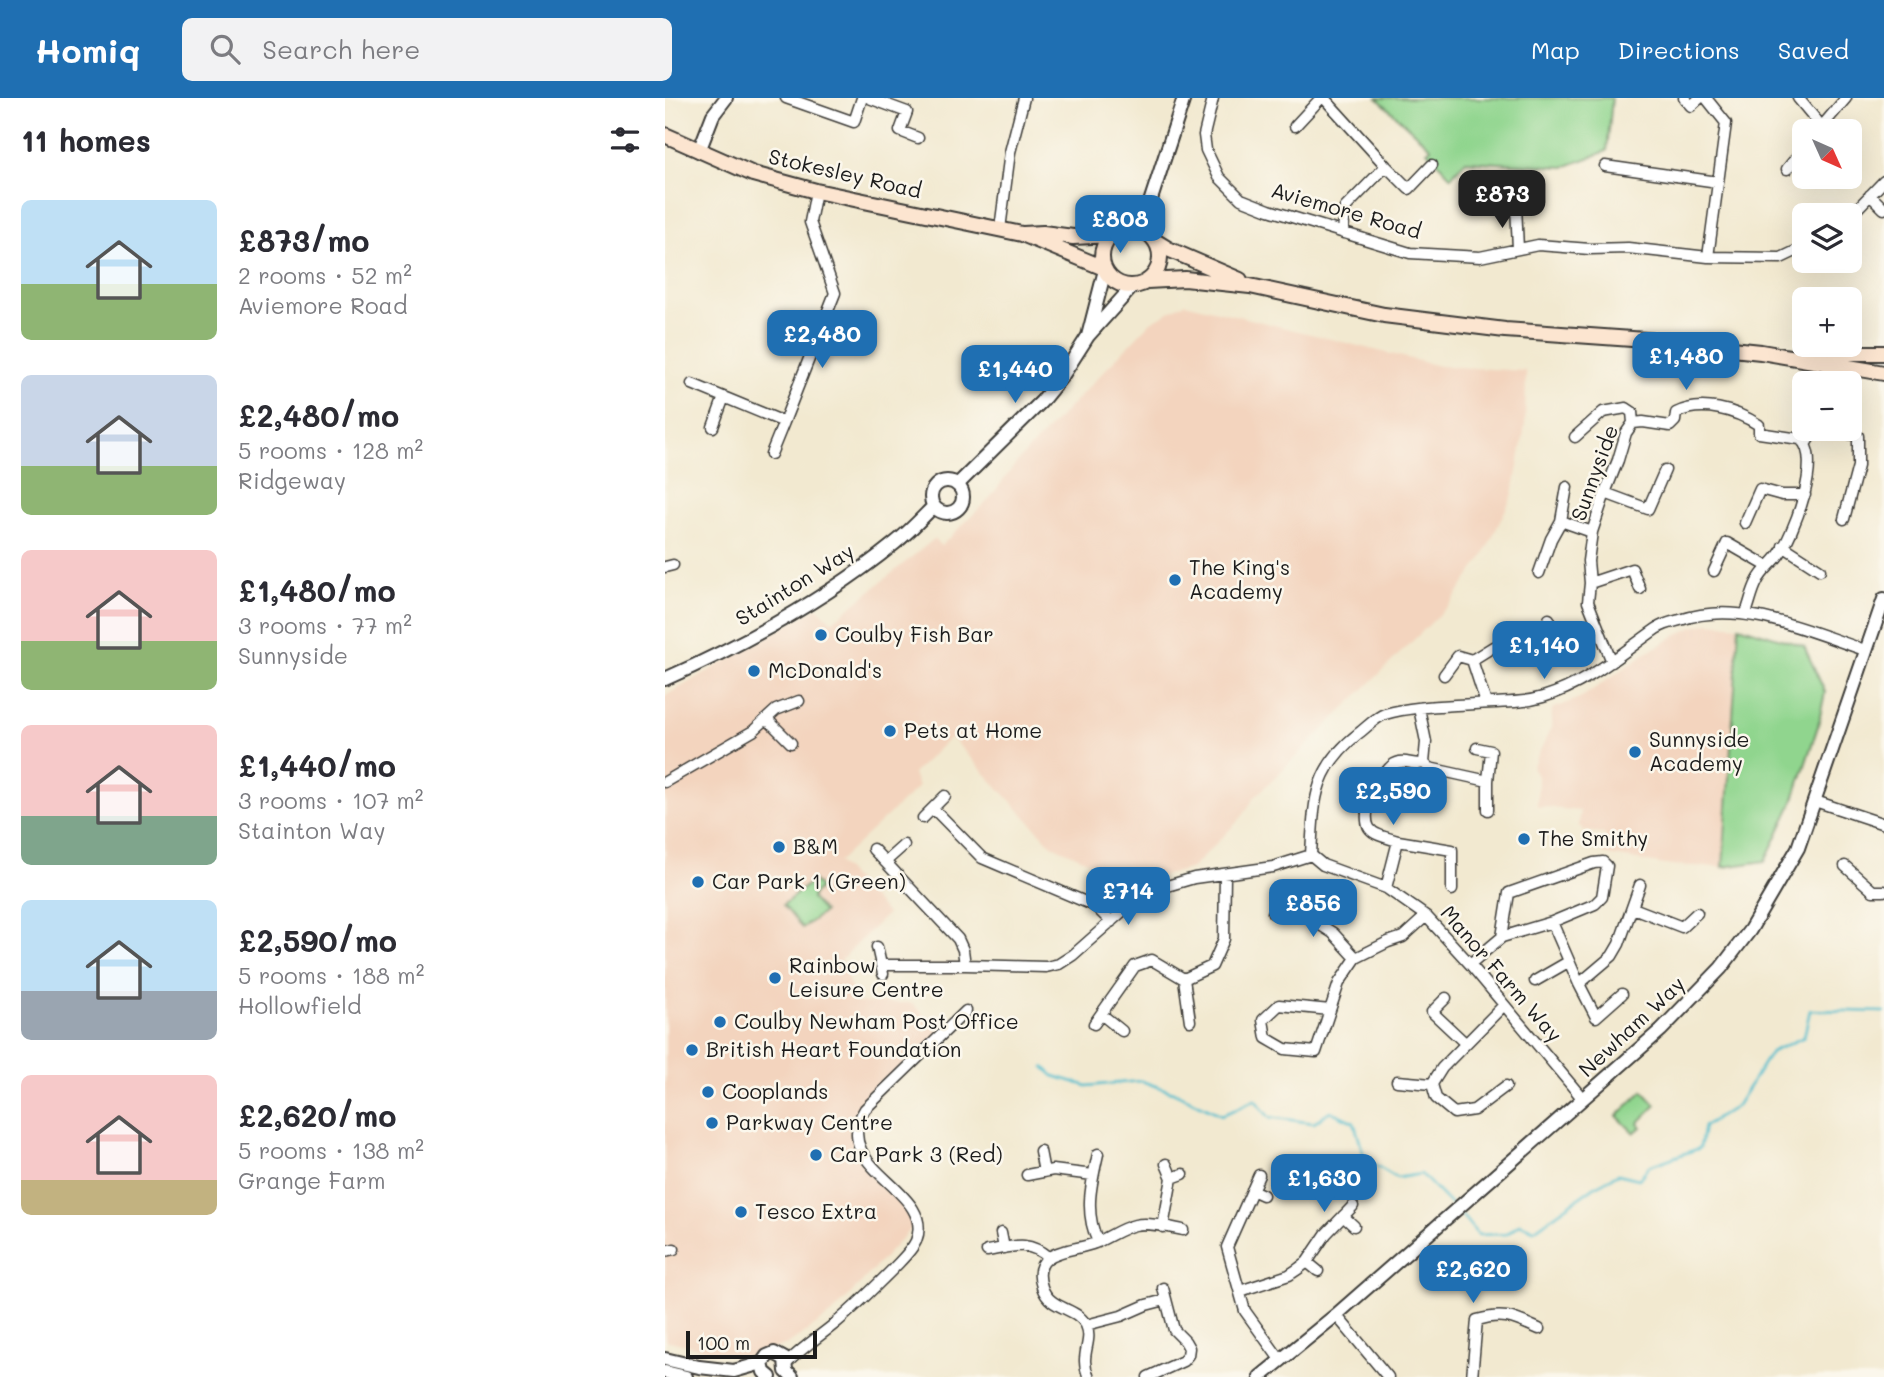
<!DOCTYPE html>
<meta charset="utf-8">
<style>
:root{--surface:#fff;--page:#f2f2f3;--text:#2b2b33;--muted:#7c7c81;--accent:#1f6fb2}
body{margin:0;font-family:Mali,sans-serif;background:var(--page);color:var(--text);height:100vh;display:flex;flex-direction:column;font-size:26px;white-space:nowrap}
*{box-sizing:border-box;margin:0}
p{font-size:23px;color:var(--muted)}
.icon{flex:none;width:38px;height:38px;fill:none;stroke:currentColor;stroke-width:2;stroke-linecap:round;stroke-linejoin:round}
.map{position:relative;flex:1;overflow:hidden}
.panel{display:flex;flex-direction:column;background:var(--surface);width:665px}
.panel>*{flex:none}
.needle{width:46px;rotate:135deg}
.buttons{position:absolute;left:1127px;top:21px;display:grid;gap:14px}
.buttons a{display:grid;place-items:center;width:70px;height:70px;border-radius:10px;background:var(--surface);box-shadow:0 7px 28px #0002;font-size:35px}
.scale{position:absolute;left:21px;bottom:18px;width:131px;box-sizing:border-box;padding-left:7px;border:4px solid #1c1c1c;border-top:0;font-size:19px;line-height:24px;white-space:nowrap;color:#1c1c1c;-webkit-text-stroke:5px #fbf7ec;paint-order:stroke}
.price{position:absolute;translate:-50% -60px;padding:0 16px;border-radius:14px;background:var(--accent);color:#fff;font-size:23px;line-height:46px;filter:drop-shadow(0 2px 4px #0008)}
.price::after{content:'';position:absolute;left:50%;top:42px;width:21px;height:16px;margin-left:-10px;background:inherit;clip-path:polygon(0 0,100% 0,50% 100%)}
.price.on{background:#222;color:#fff}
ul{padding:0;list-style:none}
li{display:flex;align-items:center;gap:21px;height:175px;padding:0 21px}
li span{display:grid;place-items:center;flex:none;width:196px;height:140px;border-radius:10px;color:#555}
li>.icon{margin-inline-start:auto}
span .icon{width:84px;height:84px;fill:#fffc;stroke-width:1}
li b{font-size:30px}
h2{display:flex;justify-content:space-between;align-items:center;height:84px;padding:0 21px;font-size:30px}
header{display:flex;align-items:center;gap:42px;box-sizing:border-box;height:98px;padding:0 35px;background:var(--accent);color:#fff}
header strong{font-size:33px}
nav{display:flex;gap:38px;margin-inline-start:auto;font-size:24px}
.search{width:490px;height:63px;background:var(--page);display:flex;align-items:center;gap:18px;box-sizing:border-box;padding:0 24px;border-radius:10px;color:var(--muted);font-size:26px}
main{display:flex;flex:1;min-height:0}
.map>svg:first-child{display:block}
.built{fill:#f3d4be}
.green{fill:#90d58e;stroke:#567855;stroke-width:2}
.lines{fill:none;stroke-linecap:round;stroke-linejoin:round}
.stream{stroke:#53bece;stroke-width:2.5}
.minor-casing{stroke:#3c3b37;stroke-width:13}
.tertiary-casing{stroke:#3c3b37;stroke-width:16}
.secondary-casing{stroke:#3c3b37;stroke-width:18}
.minor{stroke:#fff;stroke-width:10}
.tertiary{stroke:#fff;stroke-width:12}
.secondary{stroke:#fce5d0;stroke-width:14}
.poi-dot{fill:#1f6fb2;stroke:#fbf7ec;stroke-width:2.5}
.labels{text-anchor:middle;stroke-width:5;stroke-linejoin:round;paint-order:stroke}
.street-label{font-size:21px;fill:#1c1c1c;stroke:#fbf7ec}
.poi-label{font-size:21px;fill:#1c1c1c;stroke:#fbf7ec;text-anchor:start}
</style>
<header>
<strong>Homiq</strong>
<div class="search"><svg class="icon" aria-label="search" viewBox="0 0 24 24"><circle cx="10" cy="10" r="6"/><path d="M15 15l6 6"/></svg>Search here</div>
<nav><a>Map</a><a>Directions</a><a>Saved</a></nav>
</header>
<main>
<section class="panel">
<h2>11 homes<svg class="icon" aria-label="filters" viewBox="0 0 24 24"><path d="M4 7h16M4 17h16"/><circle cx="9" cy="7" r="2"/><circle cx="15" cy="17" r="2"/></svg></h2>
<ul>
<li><span style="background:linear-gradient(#bfe0f5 60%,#8fb573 0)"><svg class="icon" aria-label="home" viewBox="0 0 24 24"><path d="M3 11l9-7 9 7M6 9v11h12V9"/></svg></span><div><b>£873/mo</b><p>2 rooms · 52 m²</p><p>Aviemore Road</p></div></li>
<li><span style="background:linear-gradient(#c9d6e8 65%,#8fb573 0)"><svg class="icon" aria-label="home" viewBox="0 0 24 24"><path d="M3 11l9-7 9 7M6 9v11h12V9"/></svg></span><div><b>£2,480/mo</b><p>5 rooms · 128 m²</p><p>Ridgeway</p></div></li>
<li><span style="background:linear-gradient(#f6c9c9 65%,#8fb573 0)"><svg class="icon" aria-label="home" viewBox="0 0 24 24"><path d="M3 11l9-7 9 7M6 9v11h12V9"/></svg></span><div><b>£1,480/mo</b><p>3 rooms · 77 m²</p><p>Sunnyside</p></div></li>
<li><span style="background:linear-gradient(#f6c9c9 65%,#7fa58c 0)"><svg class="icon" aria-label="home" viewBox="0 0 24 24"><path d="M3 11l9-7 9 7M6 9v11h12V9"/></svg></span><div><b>£1,440/mo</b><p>3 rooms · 107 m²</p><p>Stainton Way</p></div></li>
<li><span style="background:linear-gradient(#bfe0f5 65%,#9aa5b1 0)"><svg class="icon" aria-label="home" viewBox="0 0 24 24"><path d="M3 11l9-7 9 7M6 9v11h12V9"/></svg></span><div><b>£2,590/mo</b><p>5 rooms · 188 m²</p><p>Hollowfield</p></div></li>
<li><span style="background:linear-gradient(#f6c9c9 75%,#c2b280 0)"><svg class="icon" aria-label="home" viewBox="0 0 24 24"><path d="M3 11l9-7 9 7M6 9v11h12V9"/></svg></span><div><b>£2,620/mo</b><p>5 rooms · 138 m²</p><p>Grange Farm</p></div></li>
</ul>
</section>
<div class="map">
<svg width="1219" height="1279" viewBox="0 0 1219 1279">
<rect width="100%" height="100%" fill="#fbf7ec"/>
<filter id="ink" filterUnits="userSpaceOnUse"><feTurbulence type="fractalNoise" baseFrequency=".0143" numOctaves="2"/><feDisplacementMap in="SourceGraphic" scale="14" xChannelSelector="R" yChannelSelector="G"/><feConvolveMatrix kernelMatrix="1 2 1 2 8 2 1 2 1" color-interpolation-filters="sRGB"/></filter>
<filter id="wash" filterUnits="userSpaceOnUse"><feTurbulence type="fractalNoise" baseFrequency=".00686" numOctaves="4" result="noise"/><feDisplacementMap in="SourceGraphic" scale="28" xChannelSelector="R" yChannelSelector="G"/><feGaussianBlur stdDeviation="1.57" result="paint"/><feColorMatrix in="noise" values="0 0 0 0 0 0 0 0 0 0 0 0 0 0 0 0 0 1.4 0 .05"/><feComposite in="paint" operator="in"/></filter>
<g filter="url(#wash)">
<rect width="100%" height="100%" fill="#f2e9d0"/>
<path class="built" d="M520,205L774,268L861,273L860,328L848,396L818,459L785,506L589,700L577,719L527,770L487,781L440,771L387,747L286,639L280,644L248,676L253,689L173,764L222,816L176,862L191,905H247L276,935L210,999L190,1034L199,1061L251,1125L168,1215L123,1246L77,1260L0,1242V598L153,510L167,524L269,441L276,448L325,400L352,364L486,224Z
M1045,525L1074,528L1058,769L1000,767L938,756L940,735L917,733V729H914L915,713L872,708L873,680L867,669L886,631L887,611L917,599L984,553L1012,537L1028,529Z"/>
<path class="green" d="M712,0H947L942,53L899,69L800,63L786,79L762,53L766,50Z
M1074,528L1139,548L1160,594L1153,628L1128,704L1100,763L1058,769Z
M148,782L155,790L147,798V801L159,814L137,830L118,807Z
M978,993L991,1007L973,1025L976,1029L969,1035L952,1018Z"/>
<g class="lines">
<path class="stream" d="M379,969L389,978L422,988L476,983L508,994L557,1017L590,1002L604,1019L649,1025L665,1013L689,1024L700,1061L732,1080L756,1076L789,1110
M794,1114L813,1137L842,1136L855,1126L869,1132L932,1087L953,1076L974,1081L984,1068L1035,1050L1039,1028L1071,1009L1106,954L1139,939L1145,912L1219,914"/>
</g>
</g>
<g filter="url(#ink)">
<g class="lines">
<defs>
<path id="minor" d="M121,0L189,24L197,0
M204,0L242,14L235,33L253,40
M548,0L539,37L541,52L554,79L576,101L604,112L745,155L815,159L873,147L925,151L963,150L1043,159L1116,160L1139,149
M659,0L721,68L680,110L678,135
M1019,0L1026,8L1035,0
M1041,0L1061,25L1043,159
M1133,0L1157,29
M630,28L656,0
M1153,33L1181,0
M721,68L744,91L767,67
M940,68L1053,84
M1122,71L1139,50
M1205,97L1219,111
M830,104L851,107L853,151
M1185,118L1219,83
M335,131L345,54L359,0
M27,286L119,324L170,195L145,124L151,93
M48,329L59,299
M1165,331L1193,338V368L1179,421
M910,339L938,314L961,310L967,314L968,325
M1141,345L1150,331
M106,356L119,324
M940,395L983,411L1000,372
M896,423L927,434
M1080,425L1095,391L1117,397H1140
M1118,448L1155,472
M0,469L8,467
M1049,473L1062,445L1102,468
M874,475L886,441L896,423L902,389
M925,485L967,471L975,491
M807,562L821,605
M947,564L923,504L925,485L923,463L927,434L940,395L953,362L961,335L968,325L978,324L1005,328L1010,323L1011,315C1036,302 1071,312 1094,327V335L1135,341C1159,359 1128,438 1113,458C1106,467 1097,473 1092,484C1087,493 1085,505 1081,515
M779,577L793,558L807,562L828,549L873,548L893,543L884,521
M754,610L761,644L759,665L764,670L823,683V712
M102,621L126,645
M812,650L826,653L823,683
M0,684L88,633L111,612L134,603
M714,684C721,674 727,662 741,664C748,665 752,667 759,665
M280,698L268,710L317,760L430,808L446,824
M704,699C699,732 700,734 733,743
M1150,703L1219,726
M258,720L268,710
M208,751L293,841L298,852L300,867L381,869L394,866L408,857L460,811L502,788L529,780L608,769L646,757
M646,757C649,703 648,671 694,635C702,629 711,619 720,616C748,608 780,608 809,606C833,604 855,606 878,599C922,586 954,557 991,531C998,526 1007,524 1015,522C1076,501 1142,533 1200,552
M646,757L658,767L721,790L761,818L805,866L918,1001
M220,764L239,747
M1180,768L1208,793H1219
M721,790L733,743L787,752V792
M968,810L1017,829L1032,815
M608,815L641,818L668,835L691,860
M887,824L914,886L947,858L954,846L975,787
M212,849L218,876
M805,866L837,839L887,824L930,806L937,799L942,768L938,764L929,765L844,795L837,839
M216,867H300
M519,881L525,923
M870,883L903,864
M914,886L931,919L957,896
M781,900L767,914L800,945
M839,907L777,970L767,986L771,1000L789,1015L809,1012L841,988
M665,912L614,907L598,922L601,940L620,951L651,954L674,885L691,860L723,844L738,839L761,818
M436,916L457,933
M429,926L470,868L487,862L519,881L547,868L559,841L560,777
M732,983L767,986
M375,1053L379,1074
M362,1077L388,1072L428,1077
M594,1077L562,1149L580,1213L616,1263
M507,1080L518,1076
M587,1092L598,1097
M678,1118L689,1128
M498,1129L507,1080L501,1066
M336,1135L339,1150
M433,1144C419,1114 426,1087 433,1056
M0,1153L9,1151
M322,1153C347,1149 362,1141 383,1159
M642,1164L653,1173
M575,1193L624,1177L633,1171L642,1164L661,1136L688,1108
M671,1217L723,1279
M421,1227L456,1218L481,1207L500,1202
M122,1265C138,1249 155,1238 172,1224C191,1208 209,1190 227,1172C234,1164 246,1154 251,1143C272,1091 162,1071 200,1011L301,913
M424,1279C413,1257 429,1244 421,1227C411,1208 385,1213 377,1189C364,1150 409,1154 430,1145C443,1140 456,1130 470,1127C484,1124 503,1129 518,1132
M483,1279L518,1263L523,1257L524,1250L520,1243L509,1232L498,1190
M807,1279L812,1222C839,1214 849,1220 874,1231"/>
<path id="tertiary" d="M34,53L48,17L61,0
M476,132L519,0
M423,238L440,172
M266 399a16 16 0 1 1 32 0a16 16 0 1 1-32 0Z
M292,387L376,304L398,277L423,238L468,188
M0,581C81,545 161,501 230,445C244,434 256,421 269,408
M0,1261L34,1269L69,1273L97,1265
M0,1274L21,1279
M105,1279L99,1274L97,1265L102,1258L109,1255L120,1261L121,1273L127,1279
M595,1279L671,1217L996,932L1056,870L1085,832L1133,750L1219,501"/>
<path id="secondary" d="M0,37L88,76L151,93L357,136L439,170
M437 159a29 29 0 1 1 58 0a29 29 0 1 1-58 0Z
M358,136L378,135L408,139L447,137
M490,143L503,151L575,182
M482,183L520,181L585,188L719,217L840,232L981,242L1096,254L1219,275
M1143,255H1219"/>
</defs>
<use href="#minor" class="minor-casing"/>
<use href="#tertiary" class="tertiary-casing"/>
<use href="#secondary" class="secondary-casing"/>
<use href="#minor" class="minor"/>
<use href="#tertiary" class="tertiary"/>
<use href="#secondary" class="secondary"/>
</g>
</g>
<g class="poi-dot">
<circle cx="510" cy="482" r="7"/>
<circle cx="156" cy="537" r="7"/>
<circle cx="89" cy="573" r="7"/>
<circle cx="225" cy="633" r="7"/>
<circle cx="970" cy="654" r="7"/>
<circle cx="859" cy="741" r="7"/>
<circle cx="114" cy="749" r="7"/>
<circle cx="33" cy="784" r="7"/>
<circle cx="110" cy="880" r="7"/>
<circle cx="55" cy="924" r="7"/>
<circle cx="27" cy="952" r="7"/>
<circle cx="43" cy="994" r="7"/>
<circle cx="47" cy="1025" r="7"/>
<circle cx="151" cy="1057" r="7"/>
<circle cx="76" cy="1114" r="7"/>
</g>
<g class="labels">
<g class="street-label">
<text transform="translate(180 76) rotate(13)" y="7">Stokesley Road</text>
<text transform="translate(681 113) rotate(16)" y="7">Aviemore Road</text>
<text transform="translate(930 375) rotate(-70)" y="7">Sunnyside</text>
<text transform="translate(130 487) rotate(-32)" y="7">Stainton Way</text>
<text transform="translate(836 876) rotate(49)" y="7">Manor Farm Way</text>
<text transform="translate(967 929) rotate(-43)" y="7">Newham Way</text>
</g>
<g class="poi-label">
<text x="524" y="477">The King's<tspan x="524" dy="24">Academy</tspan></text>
<text x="170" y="544">Coulby Fish Bar</text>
<text x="103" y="580">McDonald's</text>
<text x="239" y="640">Pets at Home</text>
<text x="984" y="649">Sunnyside<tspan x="984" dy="24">Academy</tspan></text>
<text x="873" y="748">The Smithy</text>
<text x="128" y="756">B&amp;M</text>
<text x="47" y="791">Car Park 1 (Green)</text>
<text x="124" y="875">Rainbow<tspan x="124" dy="24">Leisure Centre</tspan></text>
<text x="69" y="931">Coulby Newham Post Office</text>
<text x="41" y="959">British Heart Foundation</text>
<text x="57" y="1001">Cooplands</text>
<text x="61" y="1032">Parkway Centre</text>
<text x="165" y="1064">Car Park 3 (Red)</text>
<text x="90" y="1121">Tesco Extra</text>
</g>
</g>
</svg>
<div class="buttons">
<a><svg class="needle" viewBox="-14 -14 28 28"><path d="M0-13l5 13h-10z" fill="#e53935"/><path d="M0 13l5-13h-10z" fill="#7c7c81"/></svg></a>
<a><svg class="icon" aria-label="layers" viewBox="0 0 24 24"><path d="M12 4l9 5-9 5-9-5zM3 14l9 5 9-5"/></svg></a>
<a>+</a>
<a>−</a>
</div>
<div class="scale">100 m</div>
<b class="price on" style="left:837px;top:132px">£873</b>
<b class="price" style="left:455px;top:157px">£808</b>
<b class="price" style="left:157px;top:272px">£2,480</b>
<b class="price" style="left:1021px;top:294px">£1,480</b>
<b class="price" style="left:350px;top:307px">£1,440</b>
<b class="price" style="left:879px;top:583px">£1,140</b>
<b class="price" style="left:728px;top:729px">£2,590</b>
<b class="price" style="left:463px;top:829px">£714</b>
<b class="price" style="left:648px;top:841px">£856</b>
<b class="price" style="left:659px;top:1116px">£1,630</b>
<b class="price" style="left:808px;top:1207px">£2,620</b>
</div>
</main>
